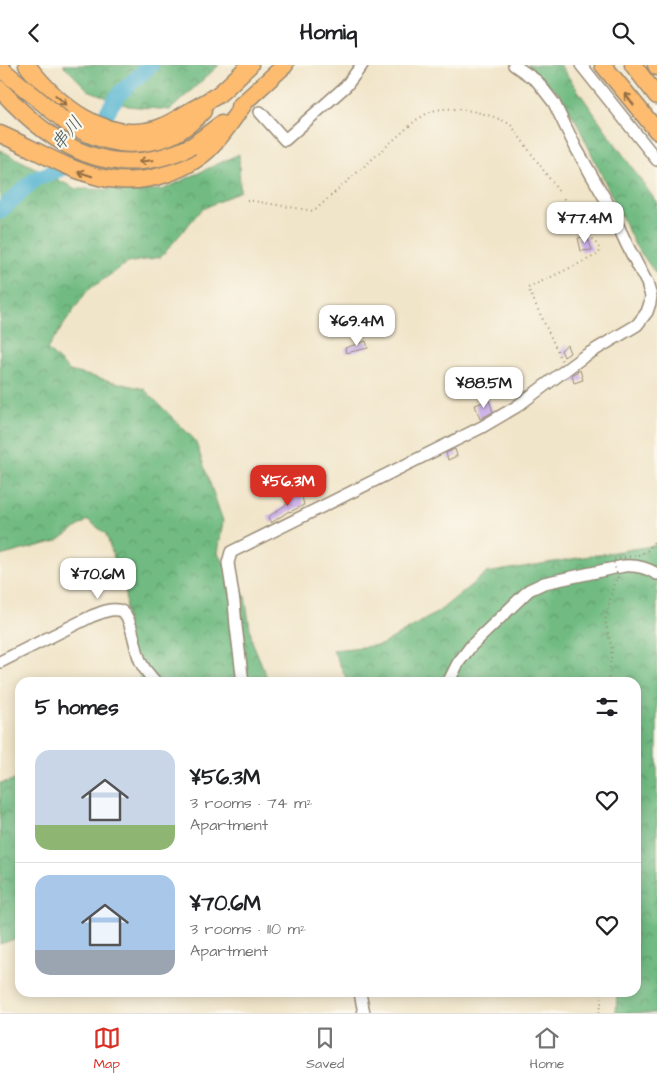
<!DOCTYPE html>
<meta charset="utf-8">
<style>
:root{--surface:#fff;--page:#f2f2f2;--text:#202124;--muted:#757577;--line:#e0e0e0;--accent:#d93025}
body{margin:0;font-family:"Architects Daughter","Klee One",sans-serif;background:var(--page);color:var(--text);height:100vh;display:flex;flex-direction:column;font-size:19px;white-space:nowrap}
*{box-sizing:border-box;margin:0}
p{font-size:16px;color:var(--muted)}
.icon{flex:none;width:28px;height:28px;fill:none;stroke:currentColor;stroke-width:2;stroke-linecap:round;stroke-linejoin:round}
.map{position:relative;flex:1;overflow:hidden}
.details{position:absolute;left:15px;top:612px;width:626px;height:320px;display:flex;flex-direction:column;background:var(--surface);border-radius:15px;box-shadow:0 2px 12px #0003}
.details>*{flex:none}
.price{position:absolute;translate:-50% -42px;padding:0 11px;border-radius:10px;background:#fff;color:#222;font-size:16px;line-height:32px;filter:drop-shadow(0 1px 2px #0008)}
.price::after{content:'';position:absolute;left:50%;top:30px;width:15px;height:11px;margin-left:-8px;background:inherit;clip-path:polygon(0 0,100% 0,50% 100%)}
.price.current{background:var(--accent);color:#fff}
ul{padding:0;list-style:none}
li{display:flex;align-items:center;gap:15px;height:125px;padding:0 20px}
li+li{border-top:1px solid var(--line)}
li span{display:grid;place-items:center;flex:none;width:140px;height:100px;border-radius:15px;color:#555}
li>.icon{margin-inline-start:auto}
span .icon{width:60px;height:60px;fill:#fffc;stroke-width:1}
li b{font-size:21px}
h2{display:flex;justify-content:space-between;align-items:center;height:60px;padding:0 20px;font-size:21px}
header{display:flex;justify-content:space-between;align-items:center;height:65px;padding:0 20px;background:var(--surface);font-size:22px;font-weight:700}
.dock{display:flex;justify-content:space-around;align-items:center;height:70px;border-top:1px solid var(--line);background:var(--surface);font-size:14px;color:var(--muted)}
.dock a{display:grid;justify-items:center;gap:2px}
.dock .current{color:var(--accent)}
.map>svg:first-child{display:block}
.forest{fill:url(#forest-crowns);stroke:#567250}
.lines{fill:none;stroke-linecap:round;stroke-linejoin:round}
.river{stroke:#52b4d1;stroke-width:16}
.building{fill:#caaeea}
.minor-casing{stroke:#968874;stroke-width:14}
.highway-casing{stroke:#968874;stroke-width:19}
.path{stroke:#968874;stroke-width:2;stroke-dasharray:1 4;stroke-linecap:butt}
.minor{stroke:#fff;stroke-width:11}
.highway{stroke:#fdbc6f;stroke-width:16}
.highway-bridge-casing{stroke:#968874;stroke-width:19;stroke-linecap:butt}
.path-bridge{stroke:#968874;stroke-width:2;stroke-dasharray:1 4;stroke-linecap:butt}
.highway-bridge{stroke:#fdbc6f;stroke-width:16}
.oneway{stroke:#926c42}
.labels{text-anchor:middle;stroke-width:4.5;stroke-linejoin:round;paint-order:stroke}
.water-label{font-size:19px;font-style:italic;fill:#435a5d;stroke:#fbf7ec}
</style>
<header><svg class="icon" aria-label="back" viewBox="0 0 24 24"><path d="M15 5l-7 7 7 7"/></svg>Homiq<svg class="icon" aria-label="search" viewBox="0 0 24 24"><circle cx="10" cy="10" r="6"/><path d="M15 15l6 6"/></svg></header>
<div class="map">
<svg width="657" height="948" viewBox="0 0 657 948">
<defs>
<pattern id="forest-crowns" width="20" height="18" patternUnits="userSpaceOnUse" patternTransform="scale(1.25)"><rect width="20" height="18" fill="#71bb82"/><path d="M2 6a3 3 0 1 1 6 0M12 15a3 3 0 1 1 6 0" fill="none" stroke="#5e986a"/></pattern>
</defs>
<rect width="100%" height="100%" fill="#fbf7ec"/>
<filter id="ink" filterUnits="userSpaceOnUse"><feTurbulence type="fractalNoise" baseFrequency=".02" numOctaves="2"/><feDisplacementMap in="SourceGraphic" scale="10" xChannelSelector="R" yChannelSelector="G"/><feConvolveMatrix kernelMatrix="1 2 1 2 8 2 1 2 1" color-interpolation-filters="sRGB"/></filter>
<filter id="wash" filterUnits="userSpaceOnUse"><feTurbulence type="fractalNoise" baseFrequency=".0096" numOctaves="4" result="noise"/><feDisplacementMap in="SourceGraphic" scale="20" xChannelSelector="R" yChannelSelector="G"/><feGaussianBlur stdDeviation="1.12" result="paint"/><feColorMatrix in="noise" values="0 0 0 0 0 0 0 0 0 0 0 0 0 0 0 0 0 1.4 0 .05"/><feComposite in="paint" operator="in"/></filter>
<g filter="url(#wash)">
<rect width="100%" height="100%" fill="#f1e5c9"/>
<path class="forest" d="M63,0H219L170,45L128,41L88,25Z
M527,0H560L657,138V210L635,180L576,56L559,29Z
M0,85L76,124L162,125L239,89L240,126L201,145L161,192L127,198L87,226L47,284L70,306L144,324L195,375L223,456L218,488L245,531L252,576L269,617H139L140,607L127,579L125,525L106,469L88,455L57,476L0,491Z
M657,480V948H616L617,928H636V618L348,617L333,585L381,580L438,547L486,508Z
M20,714V872L0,879V718Z"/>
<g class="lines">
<path class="river" d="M0,146L35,114L63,103L77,92L89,78L112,39L121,27L151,0"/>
</g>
<g id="blocks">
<path class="building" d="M587,171L592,185L581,186L578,173Z
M366,276L368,283L346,288L345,283Z
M567,280L570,288L564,292L561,285Z
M580,305L583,315L574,318L572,310Z
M489,335L493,347L480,354L475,340Z
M455,384L457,391L448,395L446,388Z
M301,428L304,440L290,447L289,446L271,458L268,452L287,439L286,434Z"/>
</g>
</g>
<g filter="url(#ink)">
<use href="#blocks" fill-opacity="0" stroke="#968874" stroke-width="1"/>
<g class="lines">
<defs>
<path id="minor" d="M581,0L657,95
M260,47L285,75L346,21L362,0
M0,597L92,551C101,548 114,541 123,547C132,554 135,584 140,595C143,604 150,610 156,618
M243,618L236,561L234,537L228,498L231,487L482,362L516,342L583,292L637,260L647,247L650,238L651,231L647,218L627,180L607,137L576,83L554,38L537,16L514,0
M448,618L458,598L471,581L529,525L544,518L624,501C637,500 647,503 657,509
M360,928L364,948"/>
<path id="highway" d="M27,0C57,39 103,79 156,64C168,60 179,53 190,46C199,41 210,35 219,29C230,20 240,9 250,0
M603,0L657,66
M633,0L657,31
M656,0L657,2
M239,42L285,0
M67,58C115,86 163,90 203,46
M0,69C57,93 103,132 169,108C184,102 200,94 211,82C224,69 235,51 246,36
M192,81L221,59"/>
</defs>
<use href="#minor" class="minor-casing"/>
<use href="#highway" class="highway-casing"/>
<path class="path" d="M247,135L314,146L416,55C421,53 425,49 430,47C450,38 494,49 511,60L600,184L599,189L528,223L562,296
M638,490L647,486L657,473
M608,618L612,585L605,555L614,519L618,513
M598,948L602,935L601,928"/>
<use href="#minor" class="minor"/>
<use href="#highway" class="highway"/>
<defs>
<path id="highway-bridge" d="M0,3L67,58
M0,24C53,83 114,119 192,81"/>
</defs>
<use href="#highway-bridge" class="highway-bridge-casing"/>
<path class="path-bridge" d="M618,513L613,495L638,490"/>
<use href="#highway-bridge" class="highway-bridge"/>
</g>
<defs><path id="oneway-shaft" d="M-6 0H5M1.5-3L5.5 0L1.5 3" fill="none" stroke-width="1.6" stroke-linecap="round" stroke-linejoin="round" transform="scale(1.25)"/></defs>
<g class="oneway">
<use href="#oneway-shaft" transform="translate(629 34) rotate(-129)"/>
<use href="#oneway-shaft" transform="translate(61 35) rotate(41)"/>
<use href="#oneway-shaft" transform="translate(146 96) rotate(173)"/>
<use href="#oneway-shaft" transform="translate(85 109) rotate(-162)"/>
</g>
</g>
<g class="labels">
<g class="water-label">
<text transform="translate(66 68) rotate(-51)" y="7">串川</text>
</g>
</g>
</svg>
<b class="price" style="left:585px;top:179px">¥77.4M</b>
<b class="price" style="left:357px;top:282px">¥69.4M</b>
<b class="price" style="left:484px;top:344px">¥88.5M</b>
<b class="price current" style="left:288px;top:442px">¥56.3M</b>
<b class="price" style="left:98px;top:535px">¥70.6M</b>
<section class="details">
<h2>5 homes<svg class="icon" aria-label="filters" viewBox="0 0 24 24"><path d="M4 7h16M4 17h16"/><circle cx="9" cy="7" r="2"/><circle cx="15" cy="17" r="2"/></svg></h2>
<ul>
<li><span style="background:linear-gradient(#c9d6e8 75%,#8fb573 0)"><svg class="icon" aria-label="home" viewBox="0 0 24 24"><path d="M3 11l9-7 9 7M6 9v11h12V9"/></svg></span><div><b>¥56.3M</b><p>3 rooms · 74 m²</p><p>Apartment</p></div><svg class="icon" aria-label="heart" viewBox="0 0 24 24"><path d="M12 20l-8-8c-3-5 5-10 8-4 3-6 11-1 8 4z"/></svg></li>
<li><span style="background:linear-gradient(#a9c7e8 75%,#9aa5b1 0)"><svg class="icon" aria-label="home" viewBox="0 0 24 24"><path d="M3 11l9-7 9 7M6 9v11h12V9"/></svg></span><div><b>¥70.6M</b><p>3 rooms · 110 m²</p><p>Apartment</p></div><svg class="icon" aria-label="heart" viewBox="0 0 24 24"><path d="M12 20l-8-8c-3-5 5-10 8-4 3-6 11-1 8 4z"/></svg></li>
</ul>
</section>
</div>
<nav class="dock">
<a class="current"><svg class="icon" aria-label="map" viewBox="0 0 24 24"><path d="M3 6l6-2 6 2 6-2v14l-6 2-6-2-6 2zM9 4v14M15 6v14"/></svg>Map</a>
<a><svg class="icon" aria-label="saved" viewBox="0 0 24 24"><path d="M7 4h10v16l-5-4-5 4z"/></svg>Saved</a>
<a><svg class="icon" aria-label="home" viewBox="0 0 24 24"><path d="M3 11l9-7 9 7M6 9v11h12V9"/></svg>Home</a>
</nav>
